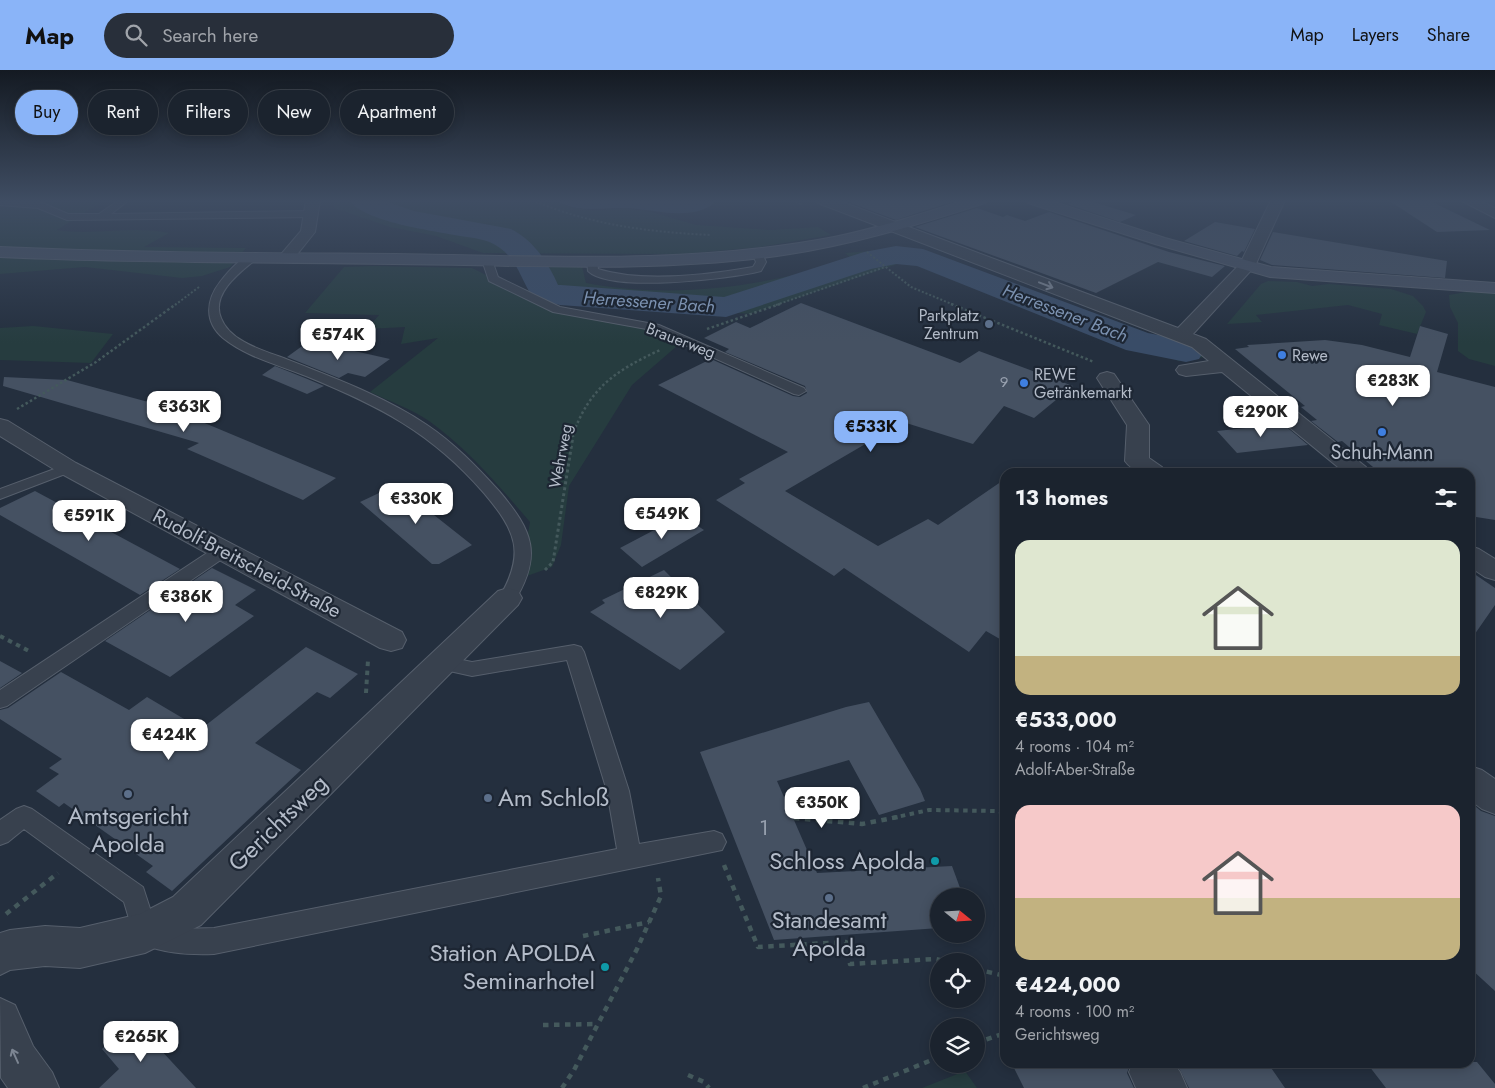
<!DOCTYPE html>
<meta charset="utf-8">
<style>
:root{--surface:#1b232e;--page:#282f3a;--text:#f1f3f6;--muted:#a0a4aa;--line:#39404a;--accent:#8ab4f8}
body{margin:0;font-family:Jost,sans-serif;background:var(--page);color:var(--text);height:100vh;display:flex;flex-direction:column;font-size:19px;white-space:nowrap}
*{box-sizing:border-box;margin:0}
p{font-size:16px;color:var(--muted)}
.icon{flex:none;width:28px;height:28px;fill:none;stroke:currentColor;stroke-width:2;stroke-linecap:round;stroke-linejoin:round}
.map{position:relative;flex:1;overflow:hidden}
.side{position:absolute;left:1000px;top:398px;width:475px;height:600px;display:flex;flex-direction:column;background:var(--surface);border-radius:15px;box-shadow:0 2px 12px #0003,0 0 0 1px var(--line)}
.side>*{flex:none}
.top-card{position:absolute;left:15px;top:20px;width:475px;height:45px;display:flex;gap:10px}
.needle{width:32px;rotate:108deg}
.buttons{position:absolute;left:930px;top:818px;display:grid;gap:10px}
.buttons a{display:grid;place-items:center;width:55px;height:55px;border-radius:50%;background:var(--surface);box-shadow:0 2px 12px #0003,0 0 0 1px var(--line);font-size:25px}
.price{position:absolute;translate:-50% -42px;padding:0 11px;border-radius:10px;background:#fff;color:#222;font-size:16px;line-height:32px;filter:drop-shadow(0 1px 2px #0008)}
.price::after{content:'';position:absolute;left:50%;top:30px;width:15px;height:11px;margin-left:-8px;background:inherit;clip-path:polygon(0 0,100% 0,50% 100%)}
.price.selected{background:var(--accent);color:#111}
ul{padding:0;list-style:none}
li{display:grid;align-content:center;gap:10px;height:265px;padding:0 15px}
li span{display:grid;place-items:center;height:155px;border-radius:15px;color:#555}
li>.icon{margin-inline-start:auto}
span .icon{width:90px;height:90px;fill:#fffc;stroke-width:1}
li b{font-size:21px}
h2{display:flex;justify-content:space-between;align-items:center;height:60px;padding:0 15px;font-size:21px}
.tag{padding:0 18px;border-radius:22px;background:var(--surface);box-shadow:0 2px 12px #0003,0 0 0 1px var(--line);font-size:18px;line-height:45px}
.tag.selected{background:var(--accent);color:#111}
header{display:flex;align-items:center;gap:30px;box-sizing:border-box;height:70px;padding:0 25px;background:var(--accent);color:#111}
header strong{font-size:24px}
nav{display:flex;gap:28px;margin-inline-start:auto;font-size:18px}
.search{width:350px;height:45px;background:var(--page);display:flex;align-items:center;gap:12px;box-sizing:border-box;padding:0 18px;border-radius:28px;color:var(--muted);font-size:19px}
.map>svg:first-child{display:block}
.green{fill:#263c3f}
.water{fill:#394c67}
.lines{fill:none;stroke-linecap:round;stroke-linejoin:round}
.river{fill:#394c67;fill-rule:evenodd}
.building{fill:#455162}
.service-casing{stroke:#565f6c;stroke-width:2}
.minor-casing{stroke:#565f6c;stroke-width:2}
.secondary-casing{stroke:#565f6c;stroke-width:2}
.path-far4{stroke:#44595c;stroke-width:2;stroke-dasharray:2 2;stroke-linecap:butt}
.path-far3{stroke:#44595c;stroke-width:2.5;stroke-dasharray:2.5 2.5;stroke-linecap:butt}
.path-far2{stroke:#44595c;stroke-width:3;stroke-dasharray:3 3;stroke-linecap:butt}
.path-far1{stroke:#44595c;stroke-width:4;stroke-dasharray:4.5 4.5;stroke-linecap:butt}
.path{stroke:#44595c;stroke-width:4.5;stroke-dasharray:5.5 5.5;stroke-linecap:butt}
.service{fill:#38414e;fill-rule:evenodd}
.minor{fill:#38414e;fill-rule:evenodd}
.secondary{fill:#465061;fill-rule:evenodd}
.oneway{stroke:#7c8592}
.service-dot{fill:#5c6f8a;stroke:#1d2633;stroke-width:2}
.shop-dot{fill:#3f7fe0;stroke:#1d2633;stroke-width:2}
.culture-dot{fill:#0f9aa8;stroke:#1d2633;stroke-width:2}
.labels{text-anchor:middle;stroke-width:4.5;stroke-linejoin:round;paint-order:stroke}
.far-number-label{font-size:15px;fill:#98a1af}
.far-poi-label{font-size:16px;fill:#b4bcc9;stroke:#1d2633;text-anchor:start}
.far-street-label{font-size:16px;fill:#b4bcc9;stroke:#1d2633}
.far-water-label{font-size:18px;font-style:italic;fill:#7c92b1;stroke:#1d2633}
.poi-label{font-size:20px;fill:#b4bcc9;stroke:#1d2633}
.street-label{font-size:20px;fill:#b4bcc9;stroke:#1d2633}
.near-number-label{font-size:21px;fill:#98a1af}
.near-poi-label{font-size:24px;fill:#b4bcc9;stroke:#1d2633}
.near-street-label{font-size:24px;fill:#b4bcc9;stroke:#1d2633}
</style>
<header>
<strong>Map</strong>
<div class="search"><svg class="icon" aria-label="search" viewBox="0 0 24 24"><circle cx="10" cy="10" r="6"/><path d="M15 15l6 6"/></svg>Search here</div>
<nav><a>Map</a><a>Layers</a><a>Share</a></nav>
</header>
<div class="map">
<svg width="1495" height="1018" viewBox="0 0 1495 1018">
<rect width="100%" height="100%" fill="#242f3e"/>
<path class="green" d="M0,130H104L57,160C95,166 132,155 169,163L144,177L246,178L230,197L202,206L182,208L85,197L0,204Z
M333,130H556L569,137L594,141L624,138L652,142L696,155L770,160L818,157L831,165L761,177L682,184L483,183L436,166L390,157L334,138Z
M893,179H912L1156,270L1187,279L1184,280L1139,270L921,186L750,244L554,229L537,221L520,198L582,196L586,213C675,230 767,216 852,189L845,183Z
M374,196L472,198L557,240L618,249L685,269L632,315L569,416L561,475L552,497L527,506V469L530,452C499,416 468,379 429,351C412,339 389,331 370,322L438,268L401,274L405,257L367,259L379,245L305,243L344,197Z
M1268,211L1297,212L1312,216L1329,214L1391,219L1413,226L1423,236L1426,242L1417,264L1379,255L1382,244L1348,235L1256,245L1262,252L1227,254L1261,214Z
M1477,220L1495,222V296L1469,289L1458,281V253L1450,237L1449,225Z
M33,256L113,264L91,293L0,290V258Z
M1143,274L1187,282L1194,279L1205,287L1178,291L1172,285Z
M965,1001L977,1018H922Z"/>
<path class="water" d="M556,130H717C695,154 651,138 624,138C599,137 579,144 556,130Z"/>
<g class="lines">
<path class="river" d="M349,130H382L414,141L511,159C533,170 548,192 558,215H561L724,227L864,182L896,176L923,179L1148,263L1199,273L1204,281L1199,289L1186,292L1126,280L917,196L896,194L871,199L726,247L560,235L533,228C521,210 518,191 500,178C488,169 474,168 460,166C434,161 364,152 349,130Z"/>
</g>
<path class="building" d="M852,130H958L896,150L851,133Z
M1077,130H1087L1136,145L1120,152L1067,134Z
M1388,130H1428L1490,160L1437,162Z
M977,138L1003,147L1007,145L1025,151L1049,142L1169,182L1225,196L1212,207L1158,192L1096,223L915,157Z
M1215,152L1255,159L1244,182L1242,181L1237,186L1184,171Z
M1273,162L1447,191L1445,208L1272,195L1260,190Z
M801,233L960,293L979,281L1073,316L1034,348L1004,336L973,374L903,352L785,421L878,476L928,449L938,455L1005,409V572L986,561L969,582L844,498L834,506L716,430L745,413L739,409L788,382L658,315L711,289L793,326L800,327L807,323L805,316L725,282L729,279L704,268L736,252L750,258Z
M1420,256L1448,264L1437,302L1495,317V450L1470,446V402H1379L1342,371L1338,372L1311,351L1317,350L1301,337L1305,336L1235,279L1249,277L1247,275L1325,270L1362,275L1410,287Z
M305,274L350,280L390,289L365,307L348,303L339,308L287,287Z
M275,296L305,308L324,316L307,324L262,305Z
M4,307L67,310L200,346L195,349L336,408L303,430L187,379L199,373L3,316Z
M1283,354L1308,375L1237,383L1217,361Z
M396,415L472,475L439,494H432L360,432Z
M35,421L180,499L140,525L0,445V438Z
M678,443L704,460L642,497L620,478L658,458L656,456Z
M212,498L256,520L235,535L254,546L170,607L105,571Z
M664,500L725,562L680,600L590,542L605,533L602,530Z
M1470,501L1495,518V535L1470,571Z
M306,577L358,604L330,628L317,622L255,673L301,700L172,821L146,802L153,796L64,733L59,737L36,721L59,704L49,698L62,689L0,649V640L8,638L61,602L129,640L147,627L201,659Z
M0,591L22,603L0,618Z
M869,632L920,719L925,731L879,745L849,690L777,711L817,803L952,796L963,826H939V858L774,870L700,682L846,637Z
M1470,732L1481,741L1495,746V921L1470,898Z
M133,950L196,1018H99L119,999L102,979Z
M1011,992H1131L1127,1003L1134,1018H1024Z
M1176,992H1267L1285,1018H1189Z
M1366,992H1477L1495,1014V1018H1386Z"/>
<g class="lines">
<defs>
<path id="service" d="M0,130L40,132L68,144H99L119,130H129L111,144L312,141L317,144L312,147L67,150L38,138L0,135Z
M757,180L761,181L766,192L761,201C730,209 610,223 588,201L587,191L592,188L597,191L598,199C643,213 707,205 753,197L756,192L752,183Z
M251,185L255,186V190C239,203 211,224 221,248C230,272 265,281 286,289C334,308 384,326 427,355C454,373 477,397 499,421C533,461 543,485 514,532L508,534L502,532L499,528C526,483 516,461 484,423C431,362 379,336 306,306C279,295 246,287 223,268C204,252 206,230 220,212C227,203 240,188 251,185Z
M487,187L492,190L498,207L560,237L659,255L804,318L806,321L799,325L794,324L652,260L553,242L489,211L482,190Z
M68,394L73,395L75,398L73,401L0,429V419Z
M222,475L228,477L230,481L228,485L7,636L0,638V620L216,477Z
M574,575L581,577L584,582L629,721L639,774L714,761L722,764L726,772L722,780L214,884C185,885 163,883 136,872L124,832L24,759L8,772L0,775V750L16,739L24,736L32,739L143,817L155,854L179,859L214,858L617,779L607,721L567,590L472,606L436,598L433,593L436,588L443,586L472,592Z"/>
<path id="minor" d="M306,130H320L315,162L291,192H279L277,189L301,161Z
M816,130H837L1178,258L1240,194L1271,130H1285L1255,196L1193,264L1206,269L1366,397L1370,402H1344L1222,302L1186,306L1179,304L1176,300L1179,296L1209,291L1192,277L818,133Z
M1460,130H1478L1495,138V148Z
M1107,302L1114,304L1149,355V388L1162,397L1165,402C1150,402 1135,405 1125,391L1127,355L1097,308L1100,304Z
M0,349L8,351L76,393L402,562L406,570L402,578L391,581L380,578L60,403L0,366Z
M1470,476L1479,479L1495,489V510L1485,507L1470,497Z
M508,518L518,521L522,528L518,535L201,855L145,883L80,898L45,896L10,900L0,905V863L10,860L45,856L80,858L140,844L173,827L498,521Z
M1470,696L1482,700L1495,709V744L1482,739L1470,730Z
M0,928L15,935L33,976L52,1002L59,1018H8L1,1008Z
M1133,992H1173L1180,1002L1187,1018H1136L1129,1002Z"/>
<path id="secondary" d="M965,130H987L985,133C917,155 849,176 777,186C650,203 522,195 394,194C262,192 131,193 0,187V177C132,183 263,183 395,184C541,186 689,195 834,167C878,158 922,144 965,130Z
M1026,130H1048L1165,168L1271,197L1495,213V223L1270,207L1155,174L1028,133Z"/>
</defs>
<use href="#service" class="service-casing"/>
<use href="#minor" class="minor-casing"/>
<use href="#secondary" class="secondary-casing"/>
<path class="path-far4" d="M532,130C590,155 649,162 711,165
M792,130L803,135
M867,182L911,217L954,235
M175,235L199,217
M776,235L885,197"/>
<path class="path-far3" d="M951,234L1094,292
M707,259L780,234
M17,339L96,292L176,234
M572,367C589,318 615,301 660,280"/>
<path class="path-far2" d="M545,500L553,492L573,366"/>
<path class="path-far1" d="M0,566L31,582
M366,623L368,590L370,588
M892,748L929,740L998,741L1005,743"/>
<path class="path" d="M794,748L862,754L898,747
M724,795L758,877L846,872L850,894L935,889L945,891
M6,844L58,803
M583,866L649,852
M976,899L1005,906
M543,955L597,954
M976,973L1005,963
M688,1005L704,1012L709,1018
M562,1018L574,1000L637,879L661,826L658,808
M863,1018L939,987"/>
<use href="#service" class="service"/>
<use href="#minor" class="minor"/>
<use href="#secondary" class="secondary"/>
</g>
<defs><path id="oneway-shaft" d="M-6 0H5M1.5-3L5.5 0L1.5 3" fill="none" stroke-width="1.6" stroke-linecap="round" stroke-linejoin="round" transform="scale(1.25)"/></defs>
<g class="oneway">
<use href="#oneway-shaft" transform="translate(1046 215) rotate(21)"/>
<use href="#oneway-shaft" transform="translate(15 986) rotate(-114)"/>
</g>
<linearGradient id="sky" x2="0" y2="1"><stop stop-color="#141a22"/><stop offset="0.48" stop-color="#3f4d63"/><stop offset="1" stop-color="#3f4d63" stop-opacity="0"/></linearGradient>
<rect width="1495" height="273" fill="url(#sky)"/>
<g class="service-dot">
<circle cx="989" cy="254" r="5"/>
<circle cx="128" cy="724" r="5"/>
<circle cx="488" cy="728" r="5"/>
<circle cx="829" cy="828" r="5"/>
</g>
<g class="shop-dot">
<circle cx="1282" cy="285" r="5"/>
<circle cx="1024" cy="313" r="5"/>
<circle cx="1382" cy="362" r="5"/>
</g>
<g class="culture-dot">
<circle cx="935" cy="791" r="5"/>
<circle cx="605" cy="897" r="5"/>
</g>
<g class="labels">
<g class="far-number-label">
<text x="1004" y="317">9</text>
</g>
<g class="far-poi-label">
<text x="979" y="251" text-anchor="end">Parkplatz<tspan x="979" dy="18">Zentrum</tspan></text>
<text x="1292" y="291">Rewe</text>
<text x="1034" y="310">REWE<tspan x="1034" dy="18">Getränkemarkt</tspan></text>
</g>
<g class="far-street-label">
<text transform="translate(681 270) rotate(21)" y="6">Brauerweg</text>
<text transform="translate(560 386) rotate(-79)" y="6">Wehrweg</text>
</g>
<g class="far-water-label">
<text transform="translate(649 232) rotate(4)" y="6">Herressener Bach</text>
<text transform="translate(1065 243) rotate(21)" y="6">Herressener Bach</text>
</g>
<g class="poi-label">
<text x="1382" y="389">Schuh-Mann</text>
</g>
<g class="street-label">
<text transform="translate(247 493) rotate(28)" y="7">Rudolf-Breitscheid-Straße</text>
</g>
<g class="near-number-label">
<text x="764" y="765">1</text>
</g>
<g class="near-poi-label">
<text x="498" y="736" text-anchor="start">Am Schloß</text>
<text x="128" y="754">Amtsgericht<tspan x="128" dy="28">Apolda</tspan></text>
<text x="925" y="799" text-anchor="end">Schloss Apolda</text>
<text x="829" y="858">Standesamt<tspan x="829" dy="28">Apolda</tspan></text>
<text x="595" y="891" text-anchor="end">Station APOLDA<tspan x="595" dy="28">Seminarhotel</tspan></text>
</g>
<g class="near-street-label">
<text transform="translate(278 753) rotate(-44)" y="8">Gerichtsweg</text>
</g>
</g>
</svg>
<div class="buttons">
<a><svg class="needle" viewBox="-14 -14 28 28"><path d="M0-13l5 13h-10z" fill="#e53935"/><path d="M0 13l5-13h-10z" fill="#a0a4aa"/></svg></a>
<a><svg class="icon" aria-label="locate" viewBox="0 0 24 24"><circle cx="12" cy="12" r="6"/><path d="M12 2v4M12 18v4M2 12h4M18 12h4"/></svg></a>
<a><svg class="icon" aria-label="layers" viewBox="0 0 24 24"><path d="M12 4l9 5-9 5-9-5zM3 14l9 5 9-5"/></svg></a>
</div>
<b class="price" style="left:338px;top:291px">€574K</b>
<b class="price" style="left:1393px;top:337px">€283K</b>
<b class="price" style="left:184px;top:363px">€363K</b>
<b class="price" style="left:1261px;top:368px">€290K</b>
<b class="price selected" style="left:871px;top:383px">€533K</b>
<b class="price" style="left:416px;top:455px">€330K</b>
<b class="price" style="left:662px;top:470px">€549K</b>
<b class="price" style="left:89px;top:472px">€591K</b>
<b class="price" style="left:661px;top:549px">€829K</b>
<b class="price" style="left:186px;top:553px">€386K</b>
<b class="price" style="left:169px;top:691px">€424K</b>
<b class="price" style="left:822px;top:759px">€350K</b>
<b class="price" style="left:141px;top:993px">€265K</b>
<div class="top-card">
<a class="tag selected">Buy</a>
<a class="tag">Rent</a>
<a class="tag">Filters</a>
<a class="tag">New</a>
<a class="tag">Apartment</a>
</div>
<section class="side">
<h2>13 homes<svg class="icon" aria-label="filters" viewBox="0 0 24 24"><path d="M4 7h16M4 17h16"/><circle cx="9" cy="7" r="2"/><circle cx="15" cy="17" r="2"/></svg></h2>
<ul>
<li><span style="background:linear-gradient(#dfe7d0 75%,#c2b280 0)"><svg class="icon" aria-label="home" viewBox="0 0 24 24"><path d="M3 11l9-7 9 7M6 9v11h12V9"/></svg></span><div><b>€533,000</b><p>4 rooms · 104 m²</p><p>Adolf-Aber-Straße</p></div></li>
<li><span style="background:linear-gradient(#f6c9c9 60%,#c2b280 0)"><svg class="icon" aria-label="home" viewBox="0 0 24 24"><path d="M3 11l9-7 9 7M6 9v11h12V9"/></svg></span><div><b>€424,000</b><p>4 rooms · 100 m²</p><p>Gerichtsweg</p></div></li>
</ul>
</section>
</div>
